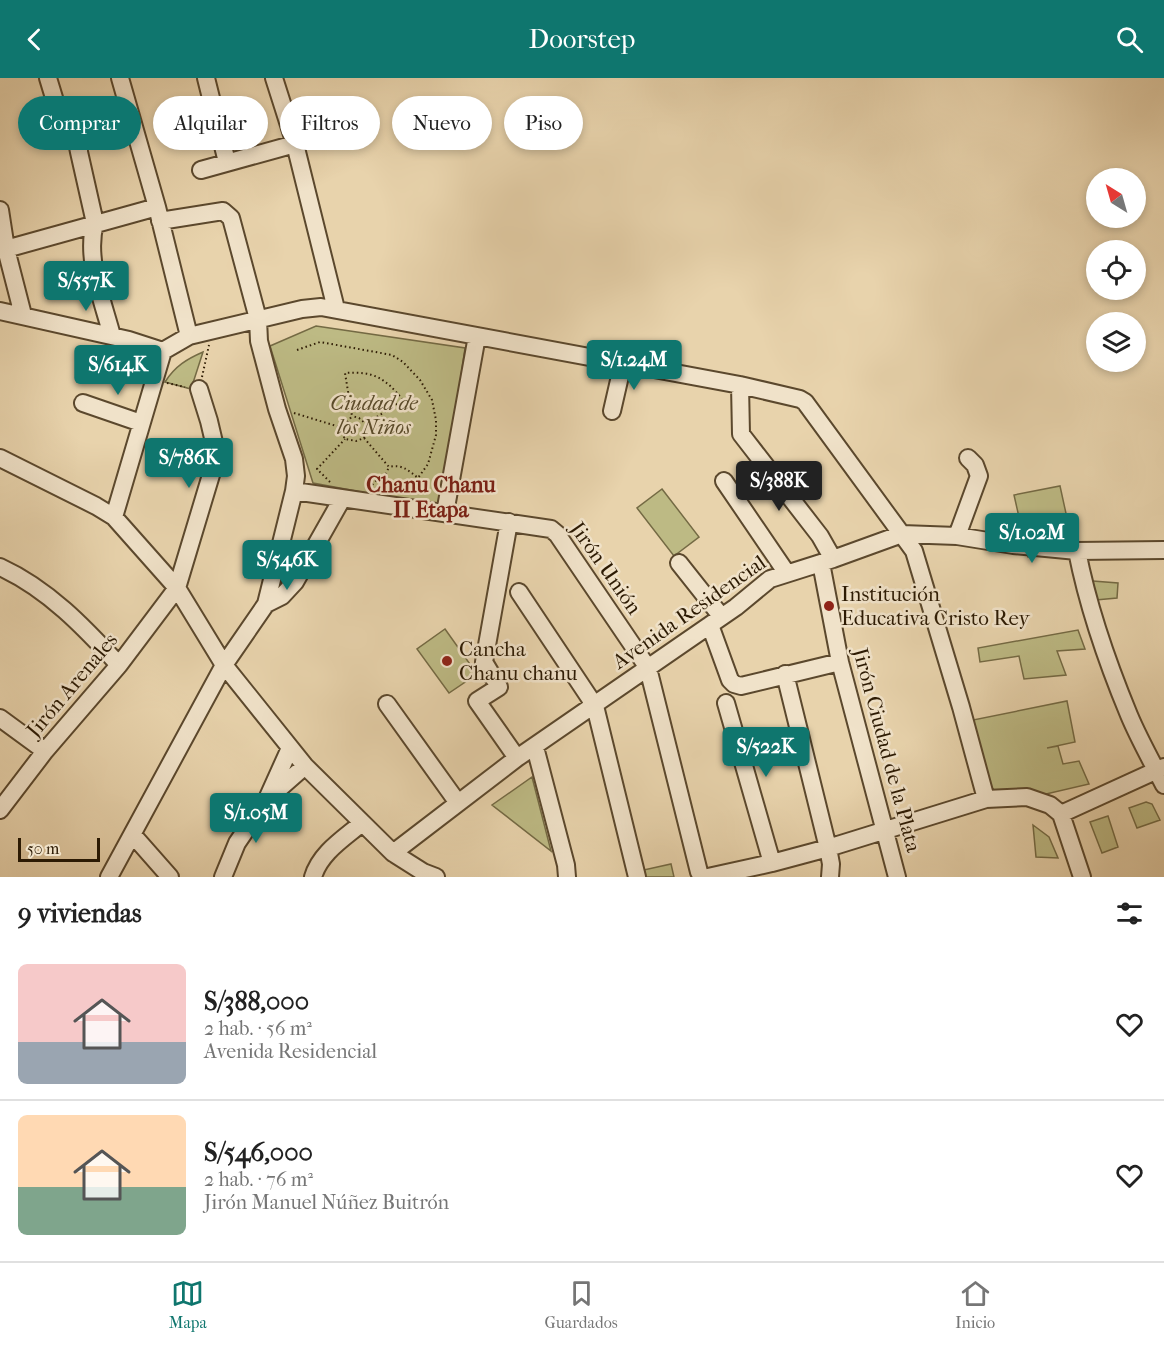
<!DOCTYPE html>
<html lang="es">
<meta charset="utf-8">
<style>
:root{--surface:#fff;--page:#f2f2f2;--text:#222;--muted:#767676;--line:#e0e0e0;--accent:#0f766e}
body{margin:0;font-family:"IM FELL French Canon",serif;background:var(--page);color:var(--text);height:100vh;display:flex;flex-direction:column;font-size:22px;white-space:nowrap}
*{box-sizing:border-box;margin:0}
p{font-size:20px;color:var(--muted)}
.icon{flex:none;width:33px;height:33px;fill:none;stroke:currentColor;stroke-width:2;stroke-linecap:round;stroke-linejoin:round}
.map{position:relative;height:799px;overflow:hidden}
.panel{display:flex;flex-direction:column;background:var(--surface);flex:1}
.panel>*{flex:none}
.banner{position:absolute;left:18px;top:18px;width:600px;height:54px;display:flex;gap:12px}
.needle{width:39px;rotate:323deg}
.buttons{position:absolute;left:1086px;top:90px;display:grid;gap:12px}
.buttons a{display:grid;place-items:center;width:60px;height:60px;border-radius:50%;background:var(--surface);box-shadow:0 3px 9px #0003;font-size:30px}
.scale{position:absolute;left:18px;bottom:15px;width:82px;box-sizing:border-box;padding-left:6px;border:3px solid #2c1a03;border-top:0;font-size:16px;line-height:21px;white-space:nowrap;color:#2c1a03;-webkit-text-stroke:4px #f0e2c9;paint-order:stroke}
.price{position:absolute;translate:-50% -51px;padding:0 14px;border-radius:6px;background:var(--accent);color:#fff;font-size:20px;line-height:39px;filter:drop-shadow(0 2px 3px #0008)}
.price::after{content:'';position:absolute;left:50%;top:36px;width:18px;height:14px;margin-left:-9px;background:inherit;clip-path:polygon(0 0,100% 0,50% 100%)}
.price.current{background:#222;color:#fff}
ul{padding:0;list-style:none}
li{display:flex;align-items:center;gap:18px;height:150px;padding:0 18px}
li+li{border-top:2px solid var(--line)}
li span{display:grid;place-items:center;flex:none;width:168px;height:120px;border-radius:9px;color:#555}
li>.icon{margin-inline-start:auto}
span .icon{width:72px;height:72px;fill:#fffc;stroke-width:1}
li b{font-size:26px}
h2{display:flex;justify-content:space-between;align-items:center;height:72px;padding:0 18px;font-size:26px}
.tag{padding:0 21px;border-radius:27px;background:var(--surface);box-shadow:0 3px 9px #0003;font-size:21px;line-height:54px}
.tag.current{background:var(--accent);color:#fff}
header{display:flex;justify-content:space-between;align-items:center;height:78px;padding:0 18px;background:var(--accent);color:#fff;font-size:27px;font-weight:600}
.dock{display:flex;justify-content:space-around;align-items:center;height:84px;border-top:2px solid var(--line);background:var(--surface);font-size:16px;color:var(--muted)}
.dock a{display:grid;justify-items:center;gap:3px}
.dock .current{color:var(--accent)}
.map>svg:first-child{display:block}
.green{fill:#bdba84;stroke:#746a44;stroke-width:1.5}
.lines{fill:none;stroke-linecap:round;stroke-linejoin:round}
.minor-casing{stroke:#5b482d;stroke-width:20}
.path{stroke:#2c1a03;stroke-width:2;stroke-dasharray:1.5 3;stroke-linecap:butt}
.minor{stroke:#f0e2c9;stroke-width:16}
.poi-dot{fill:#8f2418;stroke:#f0e2c9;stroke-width:2}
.labels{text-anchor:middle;stroke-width:5;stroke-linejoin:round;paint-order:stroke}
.park-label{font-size:21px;font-style:italic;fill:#584a2a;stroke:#f0e2c9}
.street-label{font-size:21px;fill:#2c1a03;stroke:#f0e2c9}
.poi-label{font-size:21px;fill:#2c1a03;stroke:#f0e2c9;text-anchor:start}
.neighbourhood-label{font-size:22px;font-weight:bold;fill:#7a1f14;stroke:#f0e2c9}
</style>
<header><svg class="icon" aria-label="back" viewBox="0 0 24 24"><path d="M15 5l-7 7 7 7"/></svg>Doorstep<svg class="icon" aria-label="search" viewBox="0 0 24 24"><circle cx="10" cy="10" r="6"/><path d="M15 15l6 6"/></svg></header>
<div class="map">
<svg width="1164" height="799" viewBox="0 0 1164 799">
<rect width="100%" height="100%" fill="#e8d3ac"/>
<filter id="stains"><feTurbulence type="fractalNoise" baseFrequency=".00333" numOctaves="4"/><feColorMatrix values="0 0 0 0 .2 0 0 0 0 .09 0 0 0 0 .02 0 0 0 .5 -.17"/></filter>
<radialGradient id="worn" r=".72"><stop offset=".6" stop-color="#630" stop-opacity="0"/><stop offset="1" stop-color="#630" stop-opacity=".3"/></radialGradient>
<path class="green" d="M316,248L465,270L442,429L313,405L270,268Z
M203,274L191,311L165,304C175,288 187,281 203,274Z
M1060,408L1074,472L1028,479L1014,417Z
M662,411L699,459L674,478L637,430Z
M1080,502L1118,505L1117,520L1085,523Z
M445,551L477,596L449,615L417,571Z
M1078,552L1085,571L1057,573L1066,597L1024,601L1019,578L980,584L978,570Z
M1067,623L1075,664L1047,670L1058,668L1063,686L1079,683L1089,706L1003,726L988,715L968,643Z
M532,699L551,773L492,727Z
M1146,724L1152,726L1160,742L1137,750L1129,730Z
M1108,738L1118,769L1102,775L1090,744Z
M1033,747L1049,759L1058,780L1036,779Z
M671,786L674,799H640L639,793Z"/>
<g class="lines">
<defs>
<path id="minor" d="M48,0L65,56L77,64L79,74L95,145C85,181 103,223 112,258
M120,0L157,129L189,258
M206,0L227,84
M274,0L295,66L336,231
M201,92L295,66
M0,132L6,171L23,237
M6,171L157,129
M0,233L129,262L163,273L189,258L302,231L321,229L740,307L800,321L805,324L914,473L961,629L986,721
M740,307L741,356L820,458L833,481
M83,325L141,345
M612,333L623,285
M0,380L96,428L114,439L177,510L224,587L305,688L393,775L423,794L436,799
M724,403L786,494
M294,413L551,451L557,456L648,590L699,794L702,799
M445,435L477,258
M114,439L163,273
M509,444L484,584L499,609L477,623L517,680
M957,458L979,398L975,387L968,380
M1077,473C1088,529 1107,584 1129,637C1139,661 1152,684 1164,707
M679,485L721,538
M821,485L840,584L897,799
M0,489C48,511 84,549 119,587
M519,514L595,628L637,799
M266,526L282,518L295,504L342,421
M710,547L730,602L734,606L741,608L840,584
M785,596L828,770L831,786L830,799
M726,625L772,785
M387,626L458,725
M0,640L45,673
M535,669L566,787L567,799
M272,717L305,688
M0,732L45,673L119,587L177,510L217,377L209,343L199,311
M1061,736L1164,689
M133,757L170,799
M393,775L517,680L736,529L770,501L833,481L902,456L957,458L1013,467L1077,473L1164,472
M109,799L224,587L266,526L294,413L296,398L294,381L277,331L259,263L258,241L231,140L223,133L160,143
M223,799L237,765L267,721L290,670
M313,799C320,775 343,761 362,745
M708,799L772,785L828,770L986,721L1027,719L1050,727L1061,736L1082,799"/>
</defs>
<use href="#minor" class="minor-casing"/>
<path class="path" d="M297,272L320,264L392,277L403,284L420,302L432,322L436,342V357L428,386L418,400C408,392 402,386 389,389L364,360
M202,299L209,267
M167,305L185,309
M294,335L343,350L352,338L345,295C374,293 385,300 403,322L366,346
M343,350L342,355L345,361L356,363L364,360L367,352L366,346L359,340L352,338
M384,400L387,412
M330,404L317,391L345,361
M369,410L376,403L384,400L389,389
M404,415L418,400"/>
<use href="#minor" class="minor"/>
</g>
<g class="poi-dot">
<circle cx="829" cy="528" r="6"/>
<circle cx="447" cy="583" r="6"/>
</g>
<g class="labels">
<g class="park-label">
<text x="374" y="332">Ciudad de<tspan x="374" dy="24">los Niños</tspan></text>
</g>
<g class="street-label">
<text transform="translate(606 490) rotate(55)" y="7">Jirón Unión</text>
<text transform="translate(689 534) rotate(-35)" y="7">Avenida Residencial</text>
<text transform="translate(72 607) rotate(-50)" y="7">Jirón Arenales</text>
<text transform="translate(887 672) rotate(75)" y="7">Jirón Ciudad de la Plata</text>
</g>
<g class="poi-label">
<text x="841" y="523">Institución<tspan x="841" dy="24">Educativa Cristo Rey</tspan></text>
<text x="459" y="578">Cancha<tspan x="459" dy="24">Chanu chanu</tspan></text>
</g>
<g class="neighbourhood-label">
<text x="431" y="414">Chanu Chanu<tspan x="431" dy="25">II Etapa</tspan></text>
</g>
</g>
<rect width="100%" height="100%" filter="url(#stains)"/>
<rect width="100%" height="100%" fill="url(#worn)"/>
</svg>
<div class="buttons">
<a><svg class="needle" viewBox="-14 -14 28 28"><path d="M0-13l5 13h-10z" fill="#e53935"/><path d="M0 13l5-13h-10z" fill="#767676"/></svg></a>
<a><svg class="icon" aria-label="locate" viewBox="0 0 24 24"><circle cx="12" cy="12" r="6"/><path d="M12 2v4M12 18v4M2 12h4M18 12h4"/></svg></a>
<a><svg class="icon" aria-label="layers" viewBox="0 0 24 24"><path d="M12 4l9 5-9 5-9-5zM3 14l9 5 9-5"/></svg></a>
</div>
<div class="scale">50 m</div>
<b class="price" style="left:86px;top:234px">S/557K</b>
<b class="price" style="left:634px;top:313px">S/1.24M</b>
<b class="price" style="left:118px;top:318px">S/614K</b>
<b class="price" style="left:189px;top:411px">S/786K</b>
<b class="price current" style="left:779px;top:434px">S/388K</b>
<b class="price" style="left:1032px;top:486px">S/1.02M</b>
<b class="price" style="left:287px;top:513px">S/546K</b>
<b class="price" style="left:766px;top:700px">S/522K</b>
<b class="price" style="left:256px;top:766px">S/1.05M</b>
<div class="banner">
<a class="tag current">Comprar</a>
<a class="tag">Alquilar</a>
<a class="tag">Filtros</a>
<a class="tag">Nuevo</a>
<a class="tag">Piso</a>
</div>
</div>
<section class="panel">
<h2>9 viviendas<svg class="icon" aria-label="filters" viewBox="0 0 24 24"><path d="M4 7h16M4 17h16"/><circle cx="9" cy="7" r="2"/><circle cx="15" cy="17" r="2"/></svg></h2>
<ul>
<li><span style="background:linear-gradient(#f6c9c9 65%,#9aa5b1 0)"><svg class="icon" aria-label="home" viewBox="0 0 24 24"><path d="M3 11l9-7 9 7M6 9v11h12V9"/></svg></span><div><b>S/388,000</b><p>2 hab. · 56 m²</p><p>Avenida Residencial</p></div><svg class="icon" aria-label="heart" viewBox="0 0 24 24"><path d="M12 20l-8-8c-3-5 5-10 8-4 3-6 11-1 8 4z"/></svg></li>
<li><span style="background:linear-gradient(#ffd9b3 60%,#7fa58c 0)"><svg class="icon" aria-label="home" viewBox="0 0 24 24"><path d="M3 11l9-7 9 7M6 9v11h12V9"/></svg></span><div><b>S/546,000</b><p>2 hab. · 76 m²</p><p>Jirón Manuel Núñez Buitrón</p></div><svg class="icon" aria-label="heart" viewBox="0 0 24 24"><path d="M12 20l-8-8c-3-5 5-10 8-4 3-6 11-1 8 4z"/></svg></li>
</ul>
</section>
<nav class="dock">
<a class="current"><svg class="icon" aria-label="map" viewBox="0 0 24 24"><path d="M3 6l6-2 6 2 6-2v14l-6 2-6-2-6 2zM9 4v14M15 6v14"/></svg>Mapa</a>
<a><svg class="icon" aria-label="saved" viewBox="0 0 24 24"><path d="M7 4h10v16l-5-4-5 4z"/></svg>Guardados</a>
<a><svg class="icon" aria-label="home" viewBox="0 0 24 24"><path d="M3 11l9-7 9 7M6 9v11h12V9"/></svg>Inicio</a>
</nav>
